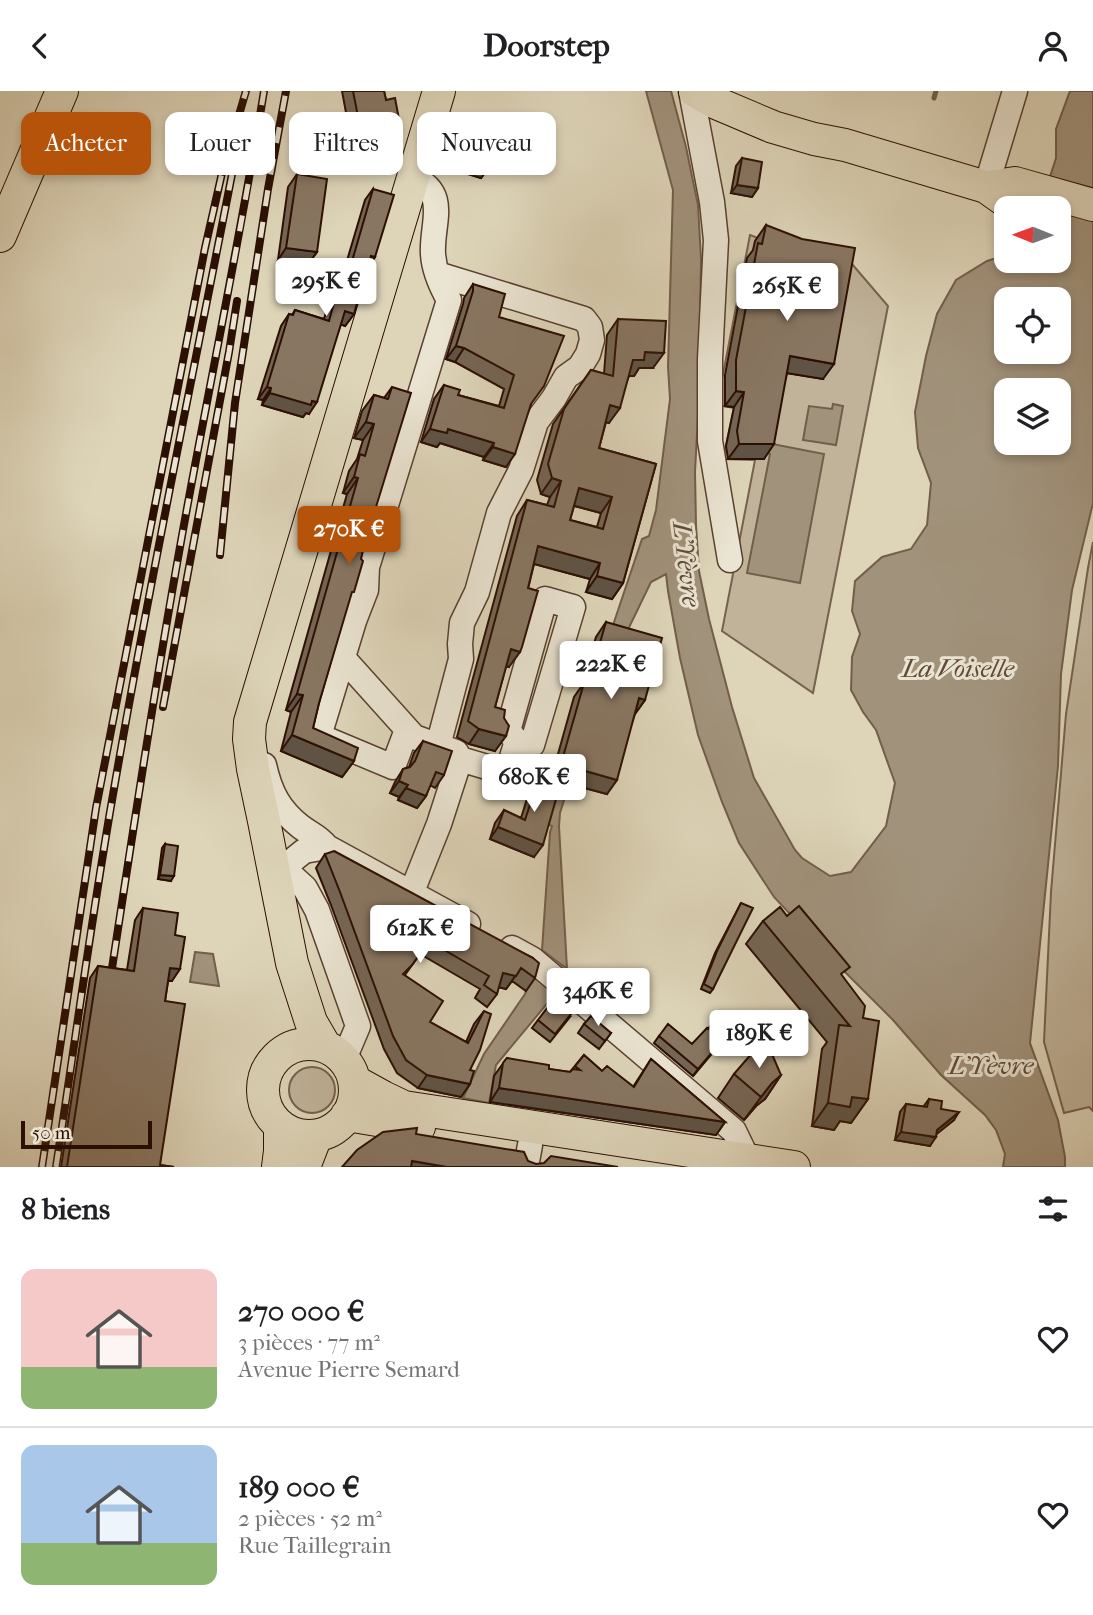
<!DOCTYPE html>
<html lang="fr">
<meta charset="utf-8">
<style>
:root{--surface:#fff;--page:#f2f2f2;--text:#202124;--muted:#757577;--line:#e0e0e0;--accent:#b45309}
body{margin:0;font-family:"IM FELL French Canon",serif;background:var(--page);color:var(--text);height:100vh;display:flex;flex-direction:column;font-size:26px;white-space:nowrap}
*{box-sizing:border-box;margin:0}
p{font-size:23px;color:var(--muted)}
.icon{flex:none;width:38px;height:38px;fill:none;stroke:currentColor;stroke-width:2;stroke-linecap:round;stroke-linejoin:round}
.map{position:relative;height:1076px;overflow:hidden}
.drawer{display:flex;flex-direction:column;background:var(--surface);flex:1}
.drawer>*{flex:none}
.banner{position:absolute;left:21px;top:21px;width:700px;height:63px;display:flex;gap:14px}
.needle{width:46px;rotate:271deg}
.controls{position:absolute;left:994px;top:105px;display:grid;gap:14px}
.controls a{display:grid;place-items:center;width:77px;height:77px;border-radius:14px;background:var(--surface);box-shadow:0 4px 10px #0003;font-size:35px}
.scale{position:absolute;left:21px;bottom:18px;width:131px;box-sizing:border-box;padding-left:7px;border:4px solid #2b0f03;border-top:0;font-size:19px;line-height:24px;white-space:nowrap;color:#2b0f03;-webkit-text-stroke:5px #eae4d2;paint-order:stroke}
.price{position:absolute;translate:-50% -60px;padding:0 16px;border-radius:7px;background:#fff;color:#222;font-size:23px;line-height:46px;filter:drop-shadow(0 2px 4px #0008)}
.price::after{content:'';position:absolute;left:50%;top:42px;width:21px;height:16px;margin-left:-10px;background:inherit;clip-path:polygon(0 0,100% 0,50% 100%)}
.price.on{background:var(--accent);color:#fff}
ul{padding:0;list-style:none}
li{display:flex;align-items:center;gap:21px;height:175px;padding:0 21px}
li+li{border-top:2px solid var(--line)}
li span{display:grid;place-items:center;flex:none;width:196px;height:140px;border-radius:14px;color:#555}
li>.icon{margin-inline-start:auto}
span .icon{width:84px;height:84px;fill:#fffc;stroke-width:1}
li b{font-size:30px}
h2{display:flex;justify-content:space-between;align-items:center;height:84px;padding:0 21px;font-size:30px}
.pill{padding:0 24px;border-radius:14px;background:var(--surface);box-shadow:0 4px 10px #0003;font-size:24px;line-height:63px}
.pill.on{background:var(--accent);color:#fff}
header{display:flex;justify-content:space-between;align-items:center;height:91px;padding:0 21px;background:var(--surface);font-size:32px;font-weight:800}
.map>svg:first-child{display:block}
.green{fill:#c0b39a;stroke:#76614e;stroke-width:2}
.water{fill:#a1927b;stroke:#725e4b;stroke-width:2;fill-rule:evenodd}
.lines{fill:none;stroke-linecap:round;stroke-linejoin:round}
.stream{stroke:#725e4b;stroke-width:5}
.minor-casing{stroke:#584030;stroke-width:27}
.major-casing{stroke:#2b0f03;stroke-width:34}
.minor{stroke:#eae4d2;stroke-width:24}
.major{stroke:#ded5b9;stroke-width:32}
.rail-casing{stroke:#2b0f03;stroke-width:8}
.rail{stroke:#eae4d2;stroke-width:5;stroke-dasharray:16;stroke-linecap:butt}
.wall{fill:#756554;stroke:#2b0f03;stroke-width:2;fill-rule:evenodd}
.shaded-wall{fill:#5f5345;stroke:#2b0f03;stroke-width:2}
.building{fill:#887662;stroke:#2b0f03;stroke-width:2;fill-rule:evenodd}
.labels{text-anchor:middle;stroke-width:6;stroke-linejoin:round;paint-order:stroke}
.water-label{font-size:26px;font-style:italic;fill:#604a39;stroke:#eae4d2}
</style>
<header><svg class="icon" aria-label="back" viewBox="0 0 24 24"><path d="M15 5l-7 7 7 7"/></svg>Doorstep<svg class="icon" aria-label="person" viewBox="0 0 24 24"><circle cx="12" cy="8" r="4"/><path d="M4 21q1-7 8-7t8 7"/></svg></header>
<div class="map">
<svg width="1093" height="1076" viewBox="0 0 1093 1076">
<rect width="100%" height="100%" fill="#ded5b9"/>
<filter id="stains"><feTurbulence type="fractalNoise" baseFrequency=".00286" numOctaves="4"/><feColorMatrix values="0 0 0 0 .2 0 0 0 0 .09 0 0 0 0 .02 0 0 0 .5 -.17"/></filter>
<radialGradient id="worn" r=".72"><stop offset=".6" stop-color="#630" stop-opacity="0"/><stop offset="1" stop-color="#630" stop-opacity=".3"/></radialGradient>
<path class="green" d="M750,144L798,162L852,173L888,215L813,602L722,540L755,369L723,368L734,317L717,314Z
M1093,451V1020L1089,1016L1064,1022L1044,951L1051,801L1066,623L1088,477Z
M289 999a23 23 0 1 1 46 0a23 23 0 1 1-46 0Z"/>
<path class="water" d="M646,0H671L686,56L698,114L701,168L699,305L695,381L696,434L699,480L709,528L732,616L754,687L795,759L802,767L830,785L851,781L886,735L895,692L876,639L863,621L851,599L852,566L860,543L852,520L855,490L882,466L911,458L927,434L931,392L918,357L915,321L926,265L937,223L956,189L987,170L1006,164V170H1059V117H1040L1056,67V38L1070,0H1093V412L1072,499L1061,583L1058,675L1030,952L1058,1029L1065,1066V1076H1003L1005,1063L996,1039L985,1024L941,984L893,929L833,869L774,806L739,752L722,711L698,644L680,567L668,500L666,483L651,491L621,553L608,549L642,448L649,445L656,419L670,308L668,276L673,99ZM1006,208H1059V261H1006ZM1006,299H1059V352H1006Z
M833,313L843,315L836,354L803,349L809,315L832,318Z
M762,351L824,363L800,492L747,482L770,363L760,360Z
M557,690L569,693L560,722L559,735L567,878L542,859L550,741L552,735L544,732Z
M195,861L213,863L219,895L190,891Z
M531,883L555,903L496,974L489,1012L463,1007L484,963L525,903Z"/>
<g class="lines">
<path class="stream" d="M934,7L936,0"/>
<defs>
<path id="minor" d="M691,0L712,111L716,149L710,268V350L730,469
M986,96L1015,0
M437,183L584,228L590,236L592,249L588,263L580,276L566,286L554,307L536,331L521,379L499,422L477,501L462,532L460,553L461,568L438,655
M343,567L414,646L456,661L460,668L439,733L415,793L410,800
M405,644L393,676L319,645L354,530L366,499L367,476L449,209C441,195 434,180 433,163C431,133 450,102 413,87
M460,668L507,682L517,650L508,640L545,508L573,516L532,654L517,650
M264,674C270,701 279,719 301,736C312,744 318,745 327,756L468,833
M283,777L305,797L317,819L358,935L344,968
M274,779L283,777L304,760L327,756
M512,857L532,868L734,1040L748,1069
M526,1076L530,1054"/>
<path id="major" d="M695,0L714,11L773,36L814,48L845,54L986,96L1010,113L1026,117
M995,95L1015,92L1093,114
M0,145L62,0
M263 999a46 46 0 1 1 92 0a46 46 0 1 1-92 0Z
M325,955L311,931L292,872L264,730L253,678L249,648L250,631L439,0
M354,990L383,1006L404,1016L794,1076
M347,1024L419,1036
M278,1076L280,1060V1035
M304,1076L316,1045"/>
</defs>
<use href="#minor" class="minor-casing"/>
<use href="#major" class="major-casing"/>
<use href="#minor" class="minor"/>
<use href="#major" class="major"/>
<defs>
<path id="rail" d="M220,464L235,312L268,98L286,0
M163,616L229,261L237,210
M109,897C135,726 161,555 193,385C217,257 243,129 264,0
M42,1076L96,717L205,157L222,82L246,0
M56,1076C74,958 90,839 110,721C147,504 192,289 234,73"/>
</defs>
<use href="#rail" class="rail-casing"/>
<use href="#rail" class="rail"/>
</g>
<path class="wall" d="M342,0H384L386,9L401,39L392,51L366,56L365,51L352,54Z
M483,43L487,79L481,87L468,83L477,52Z
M742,67L758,97L752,106L731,102L736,75Z
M297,83L317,161L308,173L278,169L288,96Z
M373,98L375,166L367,177L354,223L345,235L341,233L309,323L306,322L303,326L262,314L263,309L258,308L281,235L289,223L292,224L295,219L324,228L334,194L342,182L343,183L365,109Z
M766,134L823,288L787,282L764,368H728L726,355L734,316L725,315V284L747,167L753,159L755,150Z
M473,193L499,226L531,314L506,376L483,369L484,366L440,352L437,356L421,351L434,308L444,294L458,304L499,315L504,298L455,271L446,268L463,213L464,207Z
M618,228L653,277H639L634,285H629L609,332L606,331L599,357L656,373L623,492L612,508L586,501L590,488L534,473L509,576L506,575L495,616V660L469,653L457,646L517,425L527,409L547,414L550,406L541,403L537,389L553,333L591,279L604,283L607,244ZM574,415L601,422L597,436L570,429Z
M392,296L364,455L319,612L313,637L354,670L342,686L281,660L291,621L286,619L347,403L343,402L349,380L357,368L363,349L354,347L362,320L374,304L384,307Z
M606,531L645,609L635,623L607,703L551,688L574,606L581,596L596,546Z
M423,650L444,684L435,697L430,694L426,705L417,717L398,709L399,706L390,702L395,691L403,678L409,676L414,662Z
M539,686L534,766L490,748L495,732L504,719L521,727L530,698Z
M165,753L171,790L158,788L162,757Z
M325,763L533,867L535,887L526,900L512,890L506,898L498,896L497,903L487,916L475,907L480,898L420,863L405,884L430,931L466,951L474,933L484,920L470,979V993L461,1006L418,997L397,982L384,958L331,814L316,777Z
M741,812L713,898L710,902L701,898L715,862Z
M143,817L175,844L172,890H168L165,910L160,1074L174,1076H61L90,887L98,875L127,879L135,829Z
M787,825L843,886L863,927L868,1008L851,1032L840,1030L834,1039L812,1035L822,958L827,951L746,853L763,830Z
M570,926L550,951L532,937L538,929Z
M584,933L611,942L599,958L578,942Z
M708,938L731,939L693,985L654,952L659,945L692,953Z
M584,964L602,980L633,996L651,968L725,1031L716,1044L490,1011L494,985L507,967L549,978L570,981Z
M734,983L781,984L765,1008L756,1015L744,1029L718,1007Z
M929,1008L954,1029L936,1043L930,1055L895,1049L900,1021L906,1013L923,1016Z"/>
<path class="shaded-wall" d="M373,39L365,51L352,54L361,41Z
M401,39L392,51L366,56L374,44Z
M473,75L487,79L481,87L468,83Z
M737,94L758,97L752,106L731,102Z
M286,157L317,161L308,173L278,169Z
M371,165L375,166L367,178Z
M345,220L354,223L345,235L337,232Z
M456,255L464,257L455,271L446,268Z
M645,261L664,262L653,277H639L634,285H622L633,269Z
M790,265L834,273L823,288L780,281Z
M267,296L271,297L263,309L258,308Z
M736,300L744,301L734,316L725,315Z
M270,302L317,311L309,323L306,322L303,326L262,314Z
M610,314L620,317L609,332L600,330Z
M366,331L374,333L363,349L354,347Z
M430,338H448L494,352L484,366L440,352L437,356L421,351Z
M739,353H774L764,368H728Z
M493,356L515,363L506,376L483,369Z
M354,386L358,387L347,403L343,402Z
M552,387L561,390L550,406L541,403Z
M579,397L612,406L601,422L568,413Z
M538,455L600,472L590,488L527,471Z
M597,485L623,492L612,508L586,501Z
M511,558L520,561L509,576L500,574Z
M297,603L303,604L291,621L286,619Z
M639,607L645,609L635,623Z
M479,638L506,645L495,660L469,653Z
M292,644L354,670L342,686L281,660Z
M561,673L617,689L607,703L551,688Z
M399,690L408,694L399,706L390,702Z
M406,697L426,705L417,717L398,709Z
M498,736L543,754L534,766L490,748Z
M160,784L174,785L171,790L158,788Z
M170,877L180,878L172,890L161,889Z
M521,877L506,898L493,895L503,882Z
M731,939L726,946L693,985L698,978Z
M427,984L470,993L461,1006L418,997Z
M781,984L765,1008L756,1015L744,1029L761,1006L772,992Z
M499,997L725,1031L716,1044L490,1011Z
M852,1006L868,1008L851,1032L840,1030L834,1039L812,1035L828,1012Z
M959,1021L954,1029L933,1046H936L930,1055L895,1049L901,1041L937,1039Z
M412,1070L447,1076H408Z"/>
<path class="building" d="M353,0H384L386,9L395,7L401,39L374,44L373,39L361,41Z
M483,43L496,47L487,79L473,75Z
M742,67L762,71L758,97L737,94Z
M297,83L327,88L317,161L286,157Z
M373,98L394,104L375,166L371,165L354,223L345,220L317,311L312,310L311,314L270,302L271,297L267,296L289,223L293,224L295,219L329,230L342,182L348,184Z
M766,134L802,148L855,157L834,273L790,265L774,353H739L737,340L744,301L736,300V269L758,152L762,153Z
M473,193L505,203L499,226L564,245L544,295L531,313L515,363L493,356L494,352L448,338L447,342L430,338L444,294L460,299L458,304L504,317L514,284L464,257L456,255L473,200Z
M618,228L666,230L664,262L645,261L644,269H633L620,317L610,314L599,357L656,373L623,492L597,485L600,472L538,455L528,497L538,500L537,503L522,556L520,561L511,558L495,616L505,619L504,627L509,635L506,645L479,638L468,630L527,409L554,416L561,390L552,387L548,373L564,318L591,279L613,285ZM579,397L612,406L603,438L570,429Z
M392,296L411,302L364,455L361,468L363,470L354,501H352L319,612L313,637L358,657L354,670L292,644L303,604L297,603L358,387L354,386L360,363L365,365L374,333L366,331L374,304L388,308Z
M606,531L662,547L645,609L639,607L617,689L561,673L584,592L588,593Z
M423,650L452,660L444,684L436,681L426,705L406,697L408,694L399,690L403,678L410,676L415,670Z
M539,686L560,694L543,754L498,736L504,719L525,729Z
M165,753L178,755L174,785L160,784Z
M334,760L533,867L539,872L535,887L521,877L516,885L503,882L497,903L484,894L489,885L429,850L412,874L403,883L443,910L430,931L468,952L484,920L491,923L480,959L470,979L474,980L470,993L427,984L406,969L393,945L340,801L325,763Z
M741,812L753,817L713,898L704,893L718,858Z
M799,815L850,876L841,883L865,915L863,927L879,930L868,1008L852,1006L850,1016L828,1012L839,934L850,935L763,830L780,816L787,825Z
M143,817L178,822L175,844L185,846L180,878L170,877L165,910L185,913L160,1074L174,1076H67L98,875L134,880Z
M557,904L575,918L555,943L538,929Z
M591,925L611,942L605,950L584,933Z
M717,927L731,939L698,978L659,945L668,933L692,953L707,937L708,938Z
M765,947L781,984L772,992L761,1006L734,983Z
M584,964L602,980L607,975L634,996L651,968L725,1031L499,997L503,972L507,967L549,974V978L570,981L573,978L580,979L575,975Z
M929,1008L942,1010L941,1018L959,1021L937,1039L936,1046L901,1041L906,1013L927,1016Z
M417,1037L416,1043L524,1061L528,1070L536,1073L544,1072L551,1065L618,1076H447L412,1070L411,1076H342L357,1059L383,1041Z"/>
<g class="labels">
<g class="water-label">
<text transform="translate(687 473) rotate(83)" y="9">L'Yèvre</text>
<text x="958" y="586">La Voiselle</text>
<text x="991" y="983">L'Yèvre</text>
</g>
</g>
<rect width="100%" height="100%" filter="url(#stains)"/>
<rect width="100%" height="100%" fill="url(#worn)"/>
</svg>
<div class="controls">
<a><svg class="needle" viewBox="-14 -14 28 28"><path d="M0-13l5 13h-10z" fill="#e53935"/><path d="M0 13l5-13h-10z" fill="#757577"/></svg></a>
<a><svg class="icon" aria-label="locate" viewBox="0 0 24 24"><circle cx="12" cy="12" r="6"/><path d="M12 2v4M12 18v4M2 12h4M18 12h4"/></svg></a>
<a><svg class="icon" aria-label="layers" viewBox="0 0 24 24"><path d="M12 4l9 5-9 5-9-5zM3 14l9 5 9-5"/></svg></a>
</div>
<div class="scale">50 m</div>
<b class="price" style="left:326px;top:227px">295K €</b>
<b class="price" style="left:787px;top:232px">265K €</b>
<b class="price on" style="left:349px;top:475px">270K €</b>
<b class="price" style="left:611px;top:610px">222K €</b>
<b class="price" style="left:534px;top:723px">680K €</b>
<b class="price" style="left:420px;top:874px">612K €</b>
<b class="price" style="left:598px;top:937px">346K €</b>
<b class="price" style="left:759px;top:979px">189K €</b>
<div class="banner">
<a class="pill on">Acheter</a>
<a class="pill">Louer</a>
<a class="pill">Filtres</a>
<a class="pill">Nouveau</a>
</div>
</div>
<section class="drawer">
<h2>8 biens<svg class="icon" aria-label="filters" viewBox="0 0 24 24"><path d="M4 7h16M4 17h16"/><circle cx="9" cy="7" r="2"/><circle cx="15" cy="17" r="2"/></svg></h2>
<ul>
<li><span style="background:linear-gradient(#f6c9c9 70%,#8fb573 0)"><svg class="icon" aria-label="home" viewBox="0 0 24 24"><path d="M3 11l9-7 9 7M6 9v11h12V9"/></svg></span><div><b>270 000 €</b><p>3 pièces · 77 m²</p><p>Avenue Pierre Semard</p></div><svg class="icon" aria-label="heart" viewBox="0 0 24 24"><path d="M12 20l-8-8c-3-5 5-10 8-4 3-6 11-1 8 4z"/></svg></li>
<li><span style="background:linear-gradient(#a9c7e8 70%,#8fb573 0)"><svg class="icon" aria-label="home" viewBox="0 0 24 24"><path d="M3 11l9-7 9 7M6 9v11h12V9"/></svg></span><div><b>189 000 €</b><p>2 pièces · 52 m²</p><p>Rue Taillegrain</p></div><svg class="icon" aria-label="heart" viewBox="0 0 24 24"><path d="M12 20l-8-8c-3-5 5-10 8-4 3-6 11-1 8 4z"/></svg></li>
</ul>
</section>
